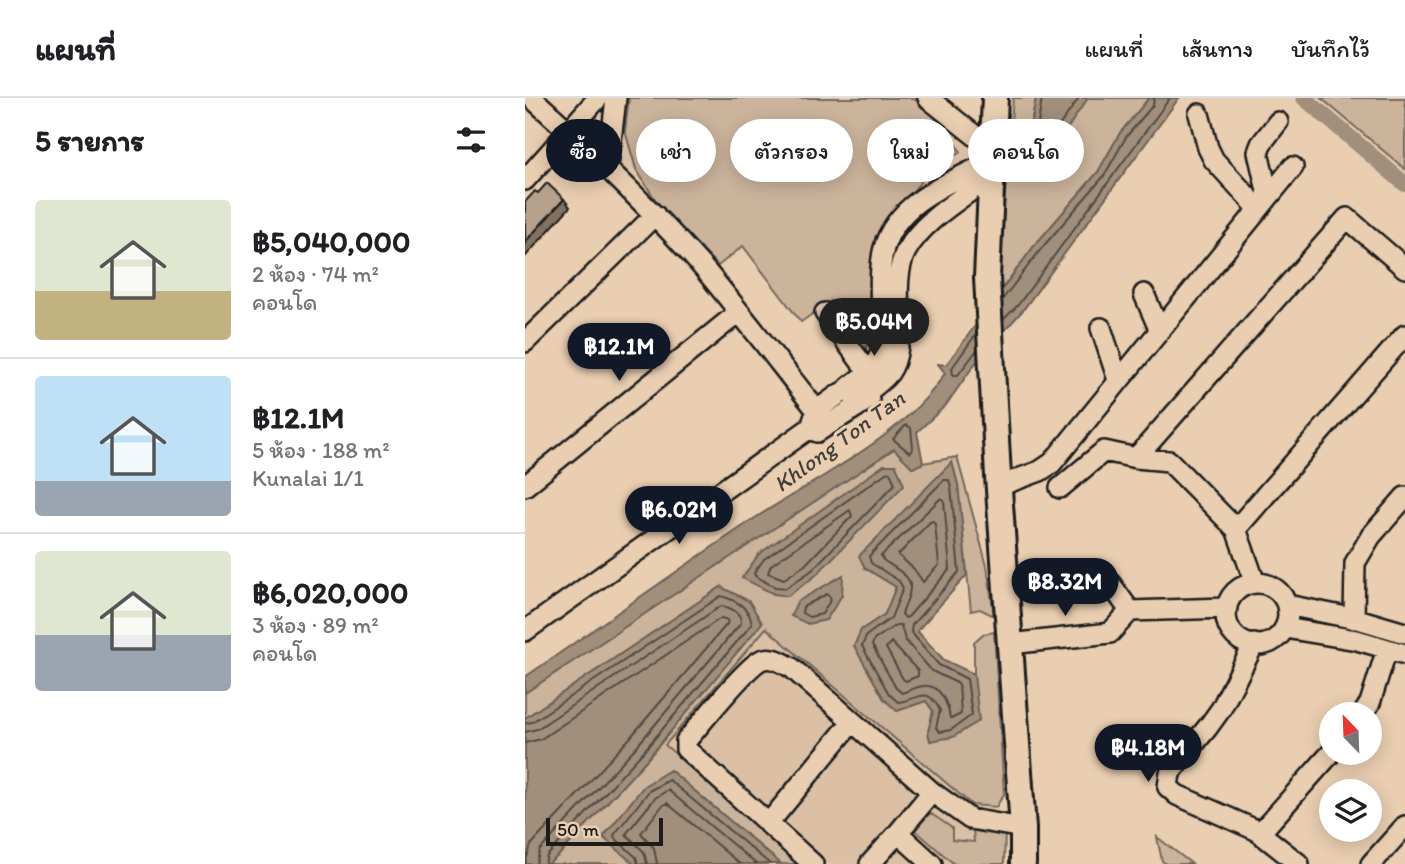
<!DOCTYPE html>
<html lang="th">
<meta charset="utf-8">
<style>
:root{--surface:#fff;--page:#f2f2f2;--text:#202124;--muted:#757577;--line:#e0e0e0;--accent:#111827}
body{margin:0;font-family:Itim,"Playpen Sans Thai",sans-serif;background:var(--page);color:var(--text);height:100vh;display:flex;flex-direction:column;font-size:26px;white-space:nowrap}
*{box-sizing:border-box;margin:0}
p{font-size:23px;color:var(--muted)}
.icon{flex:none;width:38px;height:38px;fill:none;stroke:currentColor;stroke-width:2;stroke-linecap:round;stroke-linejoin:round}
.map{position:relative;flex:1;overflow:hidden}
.side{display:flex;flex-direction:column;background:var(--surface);width:525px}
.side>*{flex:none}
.guide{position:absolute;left:21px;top:21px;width:665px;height:63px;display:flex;gap:14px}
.needle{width:46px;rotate:337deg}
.controls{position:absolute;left:794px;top:604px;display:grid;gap:14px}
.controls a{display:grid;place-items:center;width:63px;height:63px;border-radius:50%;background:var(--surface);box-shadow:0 4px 18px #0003;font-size:35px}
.scale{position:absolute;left:21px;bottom:18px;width:117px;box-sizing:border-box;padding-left:7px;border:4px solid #1c1c1c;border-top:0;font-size:19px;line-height:24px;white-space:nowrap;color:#1c1c1c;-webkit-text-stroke:5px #eaceb1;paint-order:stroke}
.price{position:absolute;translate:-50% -60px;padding:0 16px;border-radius:24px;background:var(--accent);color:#fff;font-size:23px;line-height:46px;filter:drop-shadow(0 2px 4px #0008)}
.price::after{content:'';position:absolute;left:50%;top:42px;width:21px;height:16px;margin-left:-10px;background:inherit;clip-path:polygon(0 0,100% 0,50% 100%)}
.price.current{background:#222;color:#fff}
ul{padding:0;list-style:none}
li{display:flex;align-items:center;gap:21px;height:175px;padding:0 35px}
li+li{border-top:2px solid var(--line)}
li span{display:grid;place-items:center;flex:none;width:196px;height:140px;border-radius:7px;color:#555}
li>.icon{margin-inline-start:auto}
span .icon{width:84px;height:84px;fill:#fffc;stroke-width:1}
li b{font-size:30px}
h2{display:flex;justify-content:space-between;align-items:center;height:84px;padding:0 35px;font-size:30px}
.pill{padding:0 24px;border-radius:32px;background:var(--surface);box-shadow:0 4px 18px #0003;font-size:24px;line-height:63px}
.pill.current{background:var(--accent);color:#fff}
header{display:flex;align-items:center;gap:42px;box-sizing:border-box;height:98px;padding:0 35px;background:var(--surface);border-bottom:2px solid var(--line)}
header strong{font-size:33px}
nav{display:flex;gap:38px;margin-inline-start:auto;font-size:24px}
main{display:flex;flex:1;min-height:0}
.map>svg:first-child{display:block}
.built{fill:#dbc0a6}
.green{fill:#ccb49c;stroke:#74685c;stroke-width:2}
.water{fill:#a18f7c;stroke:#6c6156;stroke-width:2}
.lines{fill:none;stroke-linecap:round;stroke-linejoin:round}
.shore{stroke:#514a42;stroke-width:2}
.canal{stroke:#a18f7c;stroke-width:16}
.minor-casing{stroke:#1c1c1c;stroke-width:24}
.major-casing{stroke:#1c1c1c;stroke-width:30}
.minor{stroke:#eaceb1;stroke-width:19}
.major{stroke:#eaceb1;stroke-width:24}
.shaded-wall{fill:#817162;stroke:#1c1c1c;stroke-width:2}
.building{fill:#b8a18c;stroke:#1c1c1c;stroke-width:2}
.labels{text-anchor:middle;stroke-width:6;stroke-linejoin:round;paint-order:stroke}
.water-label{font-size:23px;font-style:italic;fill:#443e39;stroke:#eaceb1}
</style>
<header>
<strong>แผนที่</strong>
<nav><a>แผนที่</a><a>เส้นทาง</a><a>บันทึกไว้</a></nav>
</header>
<main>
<section class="side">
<h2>5 รายการ<svg class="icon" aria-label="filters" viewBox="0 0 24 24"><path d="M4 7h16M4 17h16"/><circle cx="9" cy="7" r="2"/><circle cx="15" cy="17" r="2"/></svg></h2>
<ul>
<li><span style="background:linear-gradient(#dfe7d0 65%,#c2b280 0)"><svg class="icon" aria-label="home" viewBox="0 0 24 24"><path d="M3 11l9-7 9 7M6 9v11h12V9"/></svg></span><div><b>฿5,040,000</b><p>2 ห้อง · 74 m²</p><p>คอนโด</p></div></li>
<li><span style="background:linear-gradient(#bfe0f5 75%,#9aa5b1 0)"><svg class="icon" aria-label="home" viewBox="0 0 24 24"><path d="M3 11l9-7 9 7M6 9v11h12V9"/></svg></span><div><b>฿12.1M</b><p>5 ห้อง · 188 m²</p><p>Kunalai 1/1</p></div></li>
<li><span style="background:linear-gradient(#dfe7d0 60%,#9aa5b1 0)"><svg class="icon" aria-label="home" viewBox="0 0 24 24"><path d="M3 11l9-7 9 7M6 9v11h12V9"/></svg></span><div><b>฿6,020,000</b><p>3 ห้อง · 89 m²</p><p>คอนโด</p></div></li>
</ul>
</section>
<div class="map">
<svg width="880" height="766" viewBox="0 0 880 766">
<rect width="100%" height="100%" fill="#eaceb1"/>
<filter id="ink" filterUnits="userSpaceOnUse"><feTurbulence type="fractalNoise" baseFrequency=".0143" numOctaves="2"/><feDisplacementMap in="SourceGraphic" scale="14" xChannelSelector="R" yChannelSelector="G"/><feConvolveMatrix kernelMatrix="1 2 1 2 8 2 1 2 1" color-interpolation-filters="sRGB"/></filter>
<g filter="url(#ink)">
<path class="built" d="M241,530L447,698L450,766H278L140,647Z"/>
<path class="green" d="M104,0H389L408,17L436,54L407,70L350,139L341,253L306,203L276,224L218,148L193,168L135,109L111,71L100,33Z
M488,0H511L506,25L548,19L563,0H624L595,35L573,74L510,147L475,193L473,177Z
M796,0H880V71Z
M369,350L388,369L398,365L432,359L462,468L469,518L455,511L446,513L433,387L427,364L340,470L371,489L360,516L336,532L372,612L401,603L408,613L403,634L449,576V544L458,536L469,534L479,696L471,709L447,707L241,530L140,647L278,766H256L145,672L79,740L109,766H23L34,757L124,659L196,489L0,620V595Z
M405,715L427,730V742L449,744L448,730L480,733L479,766H429L390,732Z
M632,739L667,766H641L637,763Z"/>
<path class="water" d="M511,0H563L512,75C502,51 506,25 511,0Z
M624,0H654L498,212L449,267L421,307L392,334L398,365L388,370L369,351L0,595V579C76,527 151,473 227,422C288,382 382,337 420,275L413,266L421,267L510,147L573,74L595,35Z
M427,364L433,387L442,477L392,533L419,562L449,576L454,623L428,639L405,643L403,634L408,613L401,603L372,613L359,601L329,548L336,532L360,516L371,489L340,470L334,458Z
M359,367H371L379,387L290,478L263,498L249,496L217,480L234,456Z
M318,477L317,497L301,522L283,526L266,518L272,504Z
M196,489L224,503L237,525L124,659L34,757L23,766H0V620Z
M145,672L256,766H109L78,739L119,688Z"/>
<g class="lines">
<path class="shore" d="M517,0L513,26V49L517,52L554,0
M477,202L516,151L579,78L601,39L628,7L629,0
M478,222L493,207L645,0
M451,236L427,270L428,277H433L452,252
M381,327L386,330L388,351L385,355L368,341Z
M365,374L370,386L286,473L261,490L250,489L230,478L229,475L239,461L361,375Z
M419,382H424L426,389L434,474L387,527L386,534L414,567L442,581L447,617L426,632L415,634L411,630L415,612C401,586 394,602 373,604L364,596L337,548L342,537L366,520L378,490L374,483L346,465L344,458Z
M416,400L419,403L425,471L383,519L380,520L377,516C391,480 388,482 358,462L356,458Z
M325,412L327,418L280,467L259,481L243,475L246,467Z
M408,423L410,426L414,467L398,484L389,471L373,457L405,424Z
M302,496L306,501L297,516L284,519L277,515L278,509Z
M371,527H376L380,542L407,573L434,586L436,616L428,620H425C423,607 416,586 399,588C392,588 384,593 377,595L371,590L347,547L349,542Z
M366,544L393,573V578L381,583L378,581L361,550Z
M0,625L7,624L196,498C211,502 225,510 227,526L118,654L22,758L20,766
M0,634L12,631L196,508C205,509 217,515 216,525L112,648L15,752L11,766
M0,645L16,641L196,520L203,522L202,526L104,641L6,747L0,766
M113,766L111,759L90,740L89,737L124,693L144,682L245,766
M122,766L119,754L101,736L130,700L143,692L231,766
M132,766L129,750L116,735L137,708L142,705L215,766"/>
<path class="canal" d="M779,0L880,86"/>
<defs>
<path id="minor" d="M7,0C68,55 127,111 181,173C222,222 261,274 301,324
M403,0L468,52
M674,16L683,50L689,62L733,110
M83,69L91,0
M0,82L73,0
M743,97L733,54L736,46L753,24
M619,196L634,231
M300,215L349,282
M576,230L593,282
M0,244L130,117
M323,290C340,276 353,271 357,248C357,221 352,175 359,150C372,103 428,83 467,63
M330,303C342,294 355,286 364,275C385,247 363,187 381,153C399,121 438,100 466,78
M288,323L292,312L316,295
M292,334L344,301
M611,360L822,120L880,170
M0,388L214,214
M474,388L515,373L527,365L768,69
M535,390L579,353L611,360L644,363L711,431L730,485
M711,431L880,237
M480,481L585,485L605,513
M701 516a31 31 0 1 1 62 0a31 31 0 1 1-62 0Z
M762,507L836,522L880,535
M829,521L830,465L846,438L880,399
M760,530L832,542L880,556
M0,533L285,330
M485,546L585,535L605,513L702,510
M729,546L696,611L683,629L645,675L643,689L652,697L731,732L774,766
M838,616L845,605L862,551
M407,694L373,735L407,766
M243,726L327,624
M735,735L807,654
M288,766L161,651V643C175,627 221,569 236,562C247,557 258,565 267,570L407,694L445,721L498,730
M345,766L373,735
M846,766L880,728"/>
<path id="major" d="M470,0L462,180L473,378L498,730V766"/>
</defs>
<use href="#minor" class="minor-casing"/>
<use href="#major" class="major-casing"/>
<use href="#minor" class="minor"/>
<use href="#major" class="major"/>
</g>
<path class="shaded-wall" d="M39,101L45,109L0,159V144Z"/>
<path class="building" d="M22,85L39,101L0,144V104L10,93L13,95Z"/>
</g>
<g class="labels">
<g class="water-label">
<text transform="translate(314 343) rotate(-36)" y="8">Khlong Ton Tan</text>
</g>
</g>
</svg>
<div class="controls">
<a><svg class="needle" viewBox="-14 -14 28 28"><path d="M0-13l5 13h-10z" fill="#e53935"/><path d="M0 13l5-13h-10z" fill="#757577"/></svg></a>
<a><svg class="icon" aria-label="layers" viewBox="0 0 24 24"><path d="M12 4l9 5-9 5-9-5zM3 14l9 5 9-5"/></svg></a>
</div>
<div class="scale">50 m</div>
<b class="price current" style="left:349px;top:260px">฿5.04M</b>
<b class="price" style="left:94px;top:285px">฿12.1M</b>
<b class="price" style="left:154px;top:448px">฿6.02M</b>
<b class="price" style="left:540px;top:520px">฿8.32M</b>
<b class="price" style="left:623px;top:686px">฿4.18M</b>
<div class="guide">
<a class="pill current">ซื้อ</a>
<a class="pill">เช่า</a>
<a class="pill">ตัวกรอง</a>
<a class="pill">ใหม่</a>
<a class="pill">คอนโด</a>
</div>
</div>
</main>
